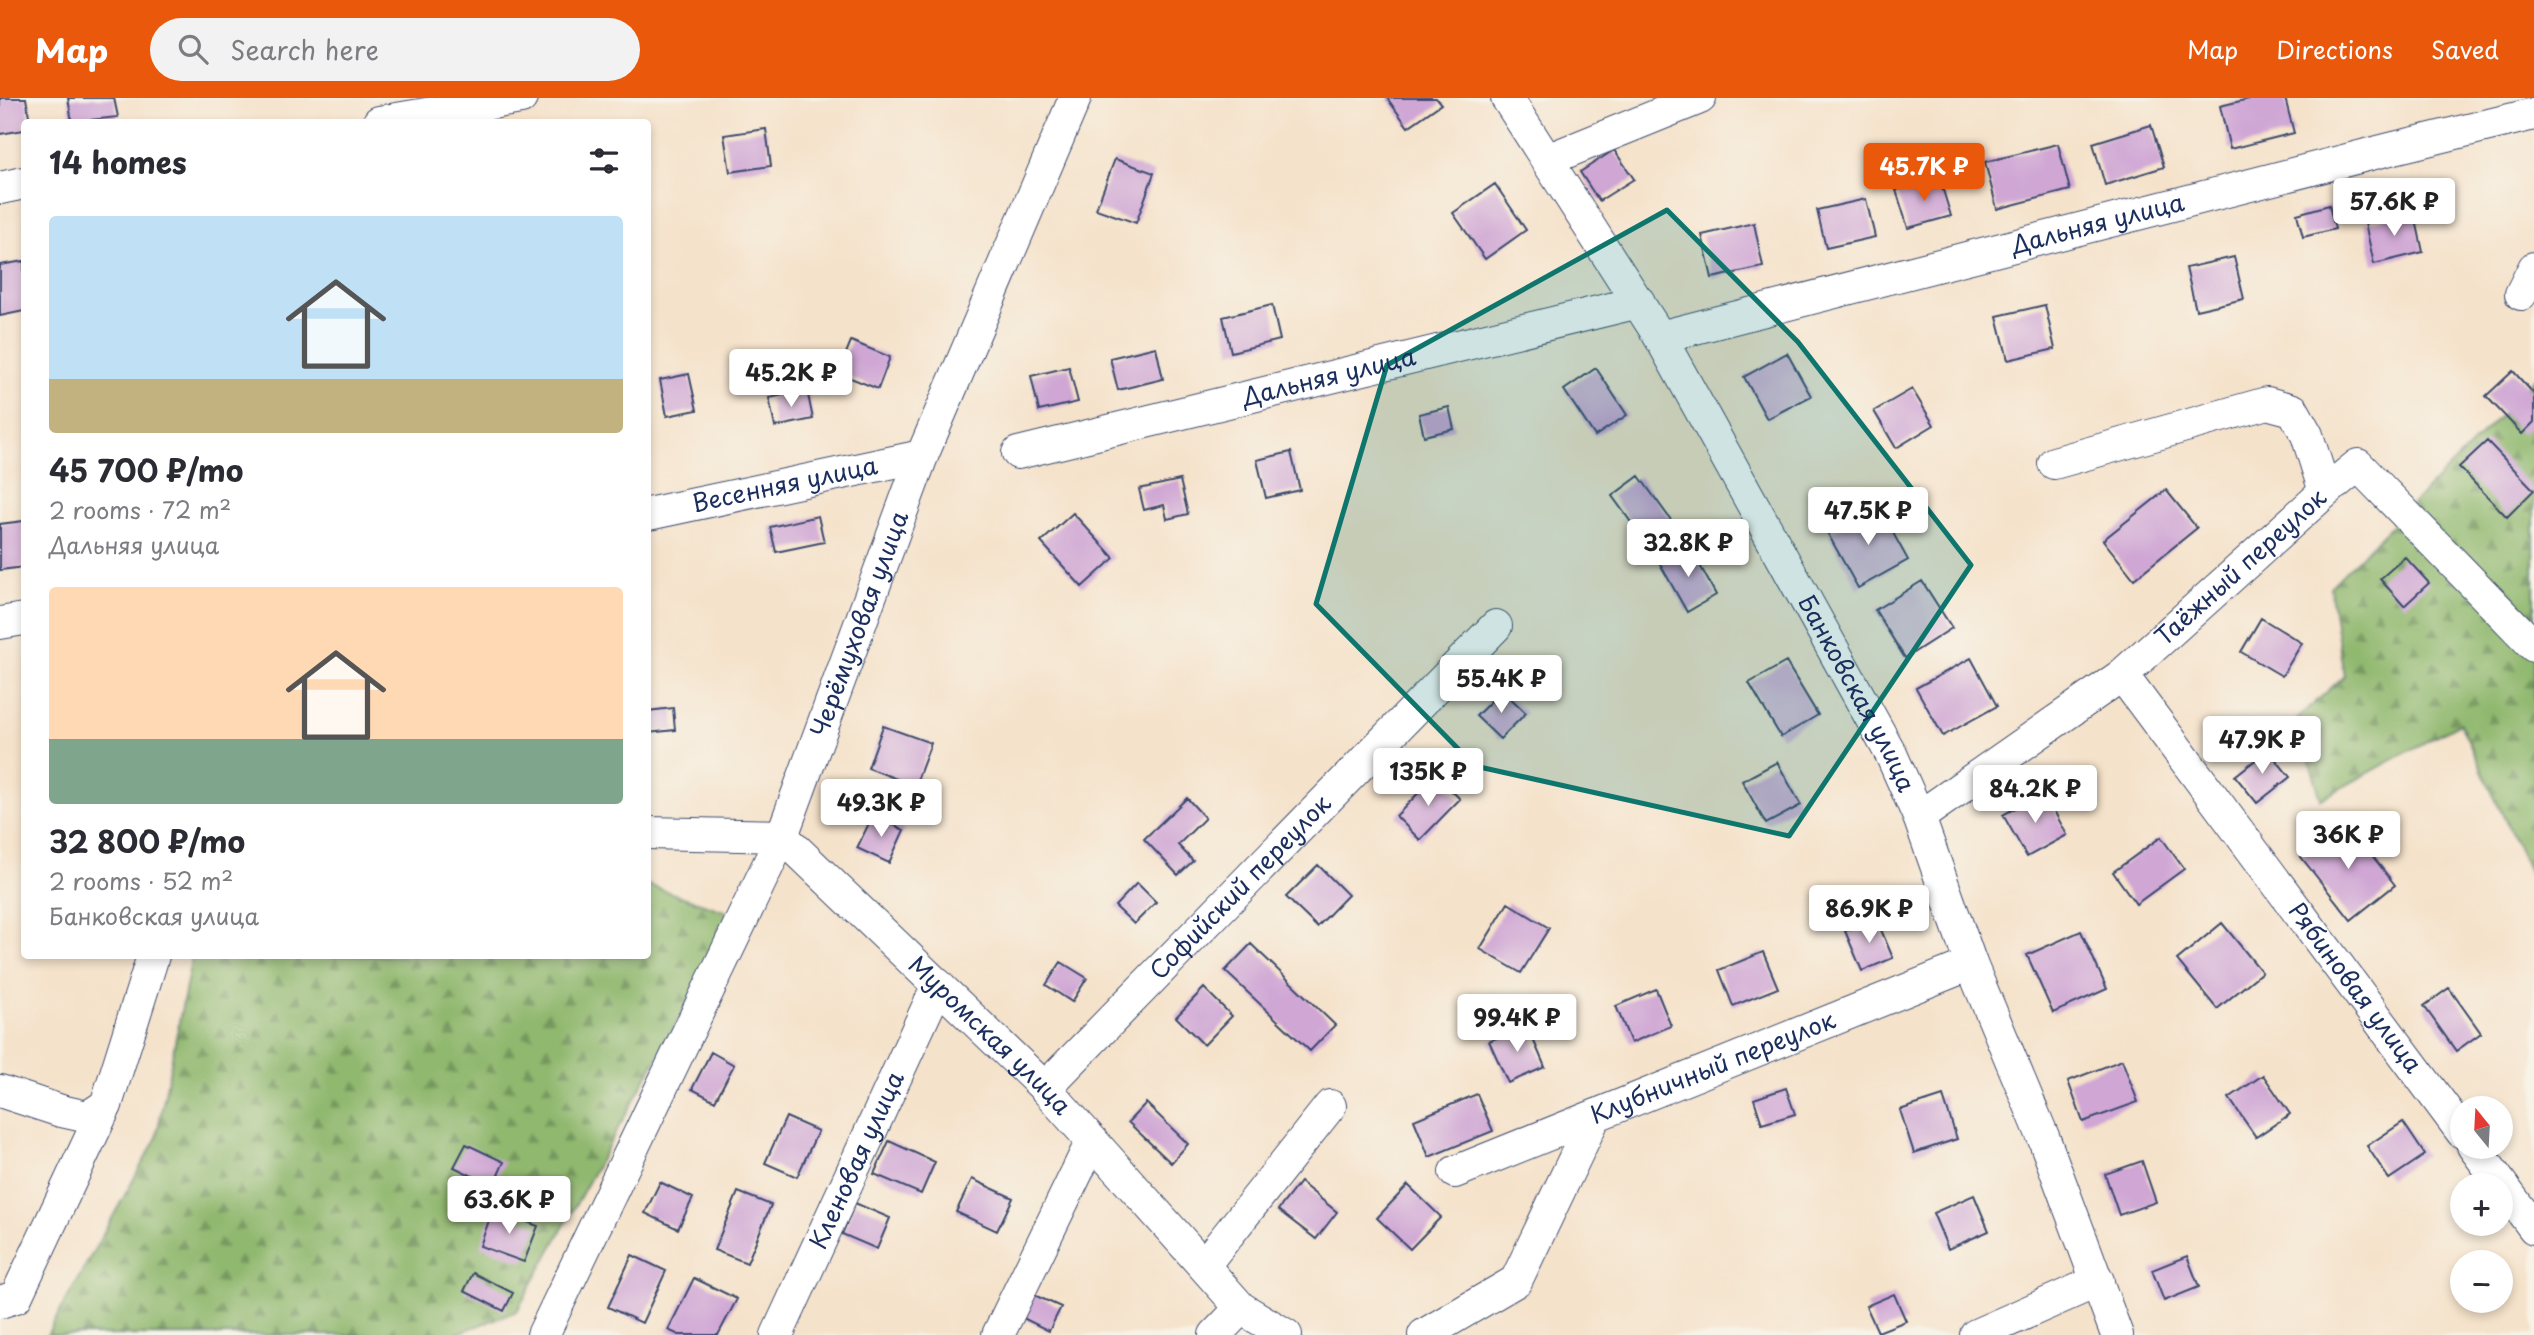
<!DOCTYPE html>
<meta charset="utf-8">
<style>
:root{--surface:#fff;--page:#f2f2f3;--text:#2b2b33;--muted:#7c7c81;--accent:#ea580c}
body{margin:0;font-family:"Playpen Sans",sans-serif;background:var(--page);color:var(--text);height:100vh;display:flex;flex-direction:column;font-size:26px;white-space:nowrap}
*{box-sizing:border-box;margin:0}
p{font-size:23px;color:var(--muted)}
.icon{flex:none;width:38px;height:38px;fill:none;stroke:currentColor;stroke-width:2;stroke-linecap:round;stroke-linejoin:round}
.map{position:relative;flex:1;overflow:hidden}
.sheet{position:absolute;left:21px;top:21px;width:630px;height:840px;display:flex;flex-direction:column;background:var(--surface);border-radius:7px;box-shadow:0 4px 10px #0003}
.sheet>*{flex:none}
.needle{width:46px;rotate:342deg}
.buttons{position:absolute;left:2450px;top:998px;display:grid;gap:14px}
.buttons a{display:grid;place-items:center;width:63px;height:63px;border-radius:50%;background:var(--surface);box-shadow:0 4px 10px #0003;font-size:35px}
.price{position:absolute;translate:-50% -60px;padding:0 16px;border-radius:7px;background:#fff;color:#222;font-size:23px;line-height:46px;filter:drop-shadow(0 2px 4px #0008)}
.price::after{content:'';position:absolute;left:50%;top:42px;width:21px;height:16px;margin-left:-10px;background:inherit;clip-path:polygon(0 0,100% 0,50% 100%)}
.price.selected{background:var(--accent);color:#fff}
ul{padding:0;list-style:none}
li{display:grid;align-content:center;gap:14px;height:371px;padding:0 28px}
li span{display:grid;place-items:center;height:217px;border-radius:7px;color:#555}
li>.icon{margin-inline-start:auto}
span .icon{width:126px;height:126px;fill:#fffc;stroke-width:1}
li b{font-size:30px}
h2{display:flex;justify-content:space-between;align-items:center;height:84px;padding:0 28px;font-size:30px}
header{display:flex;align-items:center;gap:42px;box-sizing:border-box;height:98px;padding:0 35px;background:var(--accent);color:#fff}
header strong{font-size:33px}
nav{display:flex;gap:38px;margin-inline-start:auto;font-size:24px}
.search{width:490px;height:63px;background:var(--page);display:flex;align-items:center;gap:18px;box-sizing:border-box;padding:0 24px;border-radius:38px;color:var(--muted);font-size:26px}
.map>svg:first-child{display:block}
.forest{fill:url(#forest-firs);stroke:#567466;stroke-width:2}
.building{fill:#cfa6d4}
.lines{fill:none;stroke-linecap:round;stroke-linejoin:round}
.minor-casing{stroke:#3c4a6e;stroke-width:34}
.minor{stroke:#fff;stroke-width:32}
.marked{fill:#0f766e;fill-opacity:0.2;stroke:#0f766e;stroke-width:5;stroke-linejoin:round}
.labels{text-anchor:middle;stroke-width:6;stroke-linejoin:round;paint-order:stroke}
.street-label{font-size:24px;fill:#1b2f5e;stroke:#f7f3e8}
</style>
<header>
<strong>Map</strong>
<div class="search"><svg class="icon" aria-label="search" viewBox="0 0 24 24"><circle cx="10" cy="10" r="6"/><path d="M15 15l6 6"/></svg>Search here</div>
<nav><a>Map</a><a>Directions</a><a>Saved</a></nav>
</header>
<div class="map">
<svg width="2534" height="1237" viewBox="0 0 2534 1237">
<defs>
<pattern id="forest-firs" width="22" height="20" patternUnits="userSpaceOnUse" patternTransform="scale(1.75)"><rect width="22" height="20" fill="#90b86e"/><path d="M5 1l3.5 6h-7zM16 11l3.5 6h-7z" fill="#75965e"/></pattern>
</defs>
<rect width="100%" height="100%" fill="#f7f3e8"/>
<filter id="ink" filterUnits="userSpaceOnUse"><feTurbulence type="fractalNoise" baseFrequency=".0143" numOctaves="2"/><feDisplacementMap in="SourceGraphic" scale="14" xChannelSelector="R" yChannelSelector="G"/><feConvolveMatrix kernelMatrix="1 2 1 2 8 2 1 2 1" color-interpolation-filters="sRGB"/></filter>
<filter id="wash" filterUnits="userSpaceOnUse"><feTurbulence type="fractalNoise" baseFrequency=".00686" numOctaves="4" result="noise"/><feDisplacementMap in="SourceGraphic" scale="28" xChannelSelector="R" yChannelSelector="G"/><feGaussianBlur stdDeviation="1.57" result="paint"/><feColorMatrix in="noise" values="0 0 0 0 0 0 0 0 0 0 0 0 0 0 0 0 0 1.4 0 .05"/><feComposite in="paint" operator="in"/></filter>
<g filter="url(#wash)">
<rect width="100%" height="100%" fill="#f5e2ca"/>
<path class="forest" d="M2534,281V784L2460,625L2321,701L2297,621L2344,578L2330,489L2521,297Z
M648,787L736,817L517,1213L453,1237H47L156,1041L192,858H648Z"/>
<g id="blocks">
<path class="building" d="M0,0H26L30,24H24V32L0,36Z
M68,0H114L118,19L72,24Z
M1387,0H1436L1441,6L1408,29Z
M2253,0H2285L2294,35L2230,51L2220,8Z
M2151,27L2164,69L2105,87L2093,45Z
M766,31L771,68L730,74L724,37Z
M2058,46L2070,92L1997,111L1985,64Z
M1614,52L1634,81L1599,103L1580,74Z
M1115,61L1154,75L1136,125L1096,111Z
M1939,79L1951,118L1908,130L1896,92Z
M1495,86L1526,132L1485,161L1453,115Z
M1866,101L1875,139L1826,150L1817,112Z
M2329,107L2335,131L2303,139L2297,116Z
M2414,113L2423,154L2374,166L2365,125Z
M1754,125L1763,169L1712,180L1702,137Z
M2234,159L2244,201L2196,212L2186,170Z
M24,163V213L0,218V167Z
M1272,207L1280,242L1231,254L1223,219Z
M2045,207L2055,251L2008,262L1997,218Z
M851,243L890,259L878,291L838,275Z
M1156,249L1163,281L1118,292L1110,260Z
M1787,255L1811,298L1767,321L1744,279Z
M1069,269L1078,304L1039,313L1031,278Z
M1596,270L1627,317L1595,338L1564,292Z
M2513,273L2534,296V324L2522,336L2486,298Z
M689,276L697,312L667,318L660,282Z
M1912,291L1934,327L1896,350L1874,313Z
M807,292L813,321L775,329L769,300Z
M1449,309L1454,331L1424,338L1419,316Z
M2487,343L2534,392L2507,419L2459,369Z
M1291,354L1300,392L1266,400L1257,362Z
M1639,378L1671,422L1644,442L1612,398Z
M1180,382L1188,416L1167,421L1164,407L1144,412L1139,391Z
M2166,392L2197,430L2134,481L2103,442Z
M1878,408L1908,462L1858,490L1828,436Z
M1073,415L1114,460L1082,489L1041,444Z
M818,418L824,444L776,454L770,429Z
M24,423V469L0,472V426Z
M1690,449L1716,497L1687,514L1660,466Z
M2405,459L2429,485L2404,508L2380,481Z
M1922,483L1952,530L1905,560L1875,512Z
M2261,520L2302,545L2282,578L2241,554Z
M1971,560L1997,608L1943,638L1916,590Z
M1786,564L1818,617L1781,639L1749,585Z
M1502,592L1526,615L1500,641L1476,618Z
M673,610L675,632L648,635V613Z
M883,628L931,645L915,688L868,670Z
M2268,652L2290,679L2257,705L2235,678Z
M1777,664L1801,707L1766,726L1742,683Z
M1436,677L1460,701L1420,742L1396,718Z
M2044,694L2067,737L2027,759L2003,717Z
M1187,700L1205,720L1178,747L1193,763L1178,777L1144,741Z
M873,717L904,732L889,765L857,750Z
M2346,724L2395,787L2351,822L2301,759Z
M2161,739L2184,771L2136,806L2113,774Z
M1318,767L1348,797L1317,829L1286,799Z
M1137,785L1156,804L1134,826L1115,808Z
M1508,805L1549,830L1521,875L1480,851Z
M1876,820L1893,860L1862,873L1845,833Z
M2222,825L2262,874L2217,911L2177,862Z
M2081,833L2107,891L2053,915L2027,857Z
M1251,846L1335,927L1310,953L1225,873Z
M1763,854L1778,890L1733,908L1719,872Z
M1061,864L1087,880L1072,904L1046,887Z
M1204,890L1232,918L1204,947L1176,919Z
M2449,890L2481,935L2456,953L2424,908Z
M1656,891L1671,928L1631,945L1616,908Z
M1527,927L1545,969L1508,985L1489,943Z
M711,954L734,967L715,1003L692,991Z
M2122,962L2138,1004L2083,1024L2068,983Z
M2263,977L2290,1016L2256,1039L2229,1000Z
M1786,990L1795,1016L1762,1026L1754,1001Z
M1477,996L1493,1033L1429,1059L1414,1022Z
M1943,998L1957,1041L1914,1055L1900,1012Z
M1146,1005L1188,1046L1171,1065L1128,1024Z
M786,1019L818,1033L797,1079L765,1065Z
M2403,1024L2425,1057L2389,1081L2367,1048Z
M889,1043L935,1064L921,1096L874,1076Z
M466,1046L504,1064L493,1088L454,1069Z
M2142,1063L2156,1104L2119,1117L2105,1076Z
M972,1081L1013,1100L997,1133L956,1114Z
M660,1084L693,1100L678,1131L645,1115Z
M1300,1084L1337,1114L1316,1141L1278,1112Z
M1408,1087L1441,1119L1410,1151L1377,1120Z
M738,1094L771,1107L747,1165L714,1152Z
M1974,1097L1989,1133L1948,1151L1933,1115Z
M855,1105L890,1120L877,1151L842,1136Z
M493,1111L538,1128L524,1164L480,1148Z
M632,1157L666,1173L642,1225L608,1209Z
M2187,1158L2199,1189L2164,1203L2152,1172Z
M473,1175L513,1195L504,1213L464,1193Z
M694,1180L737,1201L718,1237H679L668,1232Z
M1894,1196L1906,1223L1878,1234L1866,1208Z
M1034,1197L1061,1209L1049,1233L1023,1220Z"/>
</g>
</g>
<g filter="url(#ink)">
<use href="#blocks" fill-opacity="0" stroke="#3c4a6e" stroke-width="2"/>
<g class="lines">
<defs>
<g id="minor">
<path id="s1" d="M1507,0L1660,239L1891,656L1919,719L1971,866L2044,1041L2117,1237"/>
<path d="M379,24L521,0"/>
<path d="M1547,62L1700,0"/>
<path d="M0,90L24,85"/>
<path d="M2521,196L2534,170"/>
<path id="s2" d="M1660,239L2390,51L2534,16"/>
<path id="s3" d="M1018,355L1639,204"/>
<path d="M2054,365L2267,305L2293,312L2307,337L2325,394"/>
<path id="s4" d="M648,416L922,358"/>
<path d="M0,525L24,521"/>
<path id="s5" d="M2122,577L2462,1034"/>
<path id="s6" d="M1919,719L2122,577L2325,394L2358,367L2534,548"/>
<path id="s7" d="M648,735L782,738L1045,990L1241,1210L1286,1237"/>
<path id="s8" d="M1045,990L1496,528"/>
<path d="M0,993L61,1013L88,1019L106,1007L153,858"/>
<path d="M2473,1048L2534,1130"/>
<path id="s9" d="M1455,1074L1971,866"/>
<path d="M1204,1167L1330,1008"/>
<path d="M0,1204L16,1199L106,1007"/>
<path id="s10" d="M543,1237L782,738L922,358L1075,0"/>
<path id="s11" d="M777,1237L938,887"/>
<path d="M998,1237L1092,1043"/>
<path d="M1215,1237L1241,1210"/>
<path d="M1424,1237L1516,1183L1594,1020"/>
<path d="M1976,1237L2098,1183"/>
</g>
</defs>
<use href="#minor" class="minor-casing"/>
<use href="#minor" class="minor"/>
</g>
</g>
<path class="marked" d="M1667,112L1798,244L1971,467L1789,738L1475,668L1316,506L1387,267Z"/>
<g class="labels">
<g class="street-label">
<text dy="8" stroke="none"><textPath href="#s2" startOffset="452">Дальняя улица</textPath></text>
<text dy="8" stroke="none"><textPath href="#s3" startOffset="320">Дальняя улица</textPath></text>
<text dy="8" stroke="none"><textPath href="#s4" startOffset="140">Весенняя улица</textPath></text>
<text dy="8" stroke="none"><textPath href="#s6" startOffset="408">Таёжный переулок</textPath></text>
<text dy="8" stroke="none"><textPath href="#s10" startOffset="779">Черёмуховая улица</textPath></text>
<text dy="8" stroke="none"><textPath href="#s1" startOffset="691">Банковская улица</textPath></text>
<text dy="8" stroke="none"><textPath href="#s8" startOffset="280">Софийский переулок</textPath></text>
<text dy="8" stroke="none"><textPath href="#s5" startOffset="390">Рябиновая улица</textPath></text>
<text dy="8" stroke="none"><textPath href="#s7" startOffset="422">Муромская улица</textPath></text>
<text dy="8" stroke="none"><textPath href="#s9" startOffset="278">Клубничный переулок</textPath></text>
<text dy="8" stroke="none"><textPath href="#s11" startOffset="192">Кленовая улица</textPath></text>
</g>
</g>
</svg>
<div class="buttons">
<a><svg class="needle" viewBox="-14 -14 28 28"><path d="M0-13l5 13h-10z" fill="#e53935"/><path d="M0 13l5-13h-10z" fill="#7c7c81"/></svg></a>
<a>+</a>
<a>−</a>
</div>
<b class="price selected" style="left:1924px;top:105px">45.7K ₽</b>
<b class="price" style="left:2394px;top:140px">57.6K ₽</b>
<b class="price" style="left:791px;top:311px">45.2K ₽</b>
<b class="price" style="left:1868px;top:449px">47.5K ₽</b>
<b class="price" style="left:1688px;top:481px">32.8K ₽</b>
<b class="price" style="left:1501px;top:617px">55.4K ₽</b>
<b class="price" style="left:2262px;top:678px">47.9K ₽</b>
<b class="price" style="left:1428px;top:710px">135K ₽</b>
<b class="price" style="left:2035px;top:727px">84.2K ₽</b>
<b class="price" style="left:881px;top:741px">49.3K ₽</b>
<b class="price" style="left:2348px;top:773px">36K ₽</b>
<b class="price" style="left:1869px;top:847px">86.9K ₽</b>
<b class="price" style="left:1517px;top:956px">99.4K ₽</b>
<b class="price" style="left:509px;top:1138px">63.6K ₽</b>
<section class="sheet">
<h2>14 homes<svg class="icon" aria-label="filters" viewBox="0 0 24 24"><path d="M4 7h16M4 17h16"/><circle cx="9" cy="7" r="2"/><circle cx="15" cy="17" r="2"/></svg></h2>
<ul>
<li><span style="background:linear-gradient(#bfe0f5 75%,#c2b280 0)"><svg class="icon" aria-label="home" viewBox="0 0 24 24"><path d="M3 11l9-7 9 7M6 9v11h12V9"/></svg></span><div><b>45 700 ₽/mo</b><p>2 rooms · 72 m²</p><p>Дальняя улица</p></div></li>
<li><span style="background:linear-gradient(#ffd9b3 70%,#7fa58c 0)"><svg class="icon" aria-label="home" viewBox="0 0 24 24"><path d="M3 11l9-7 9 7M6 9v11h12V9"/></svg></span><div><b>32 800 ₽/mo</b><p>2 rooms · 52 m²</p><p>Банковская улица</p></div></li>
</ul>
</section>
</div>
